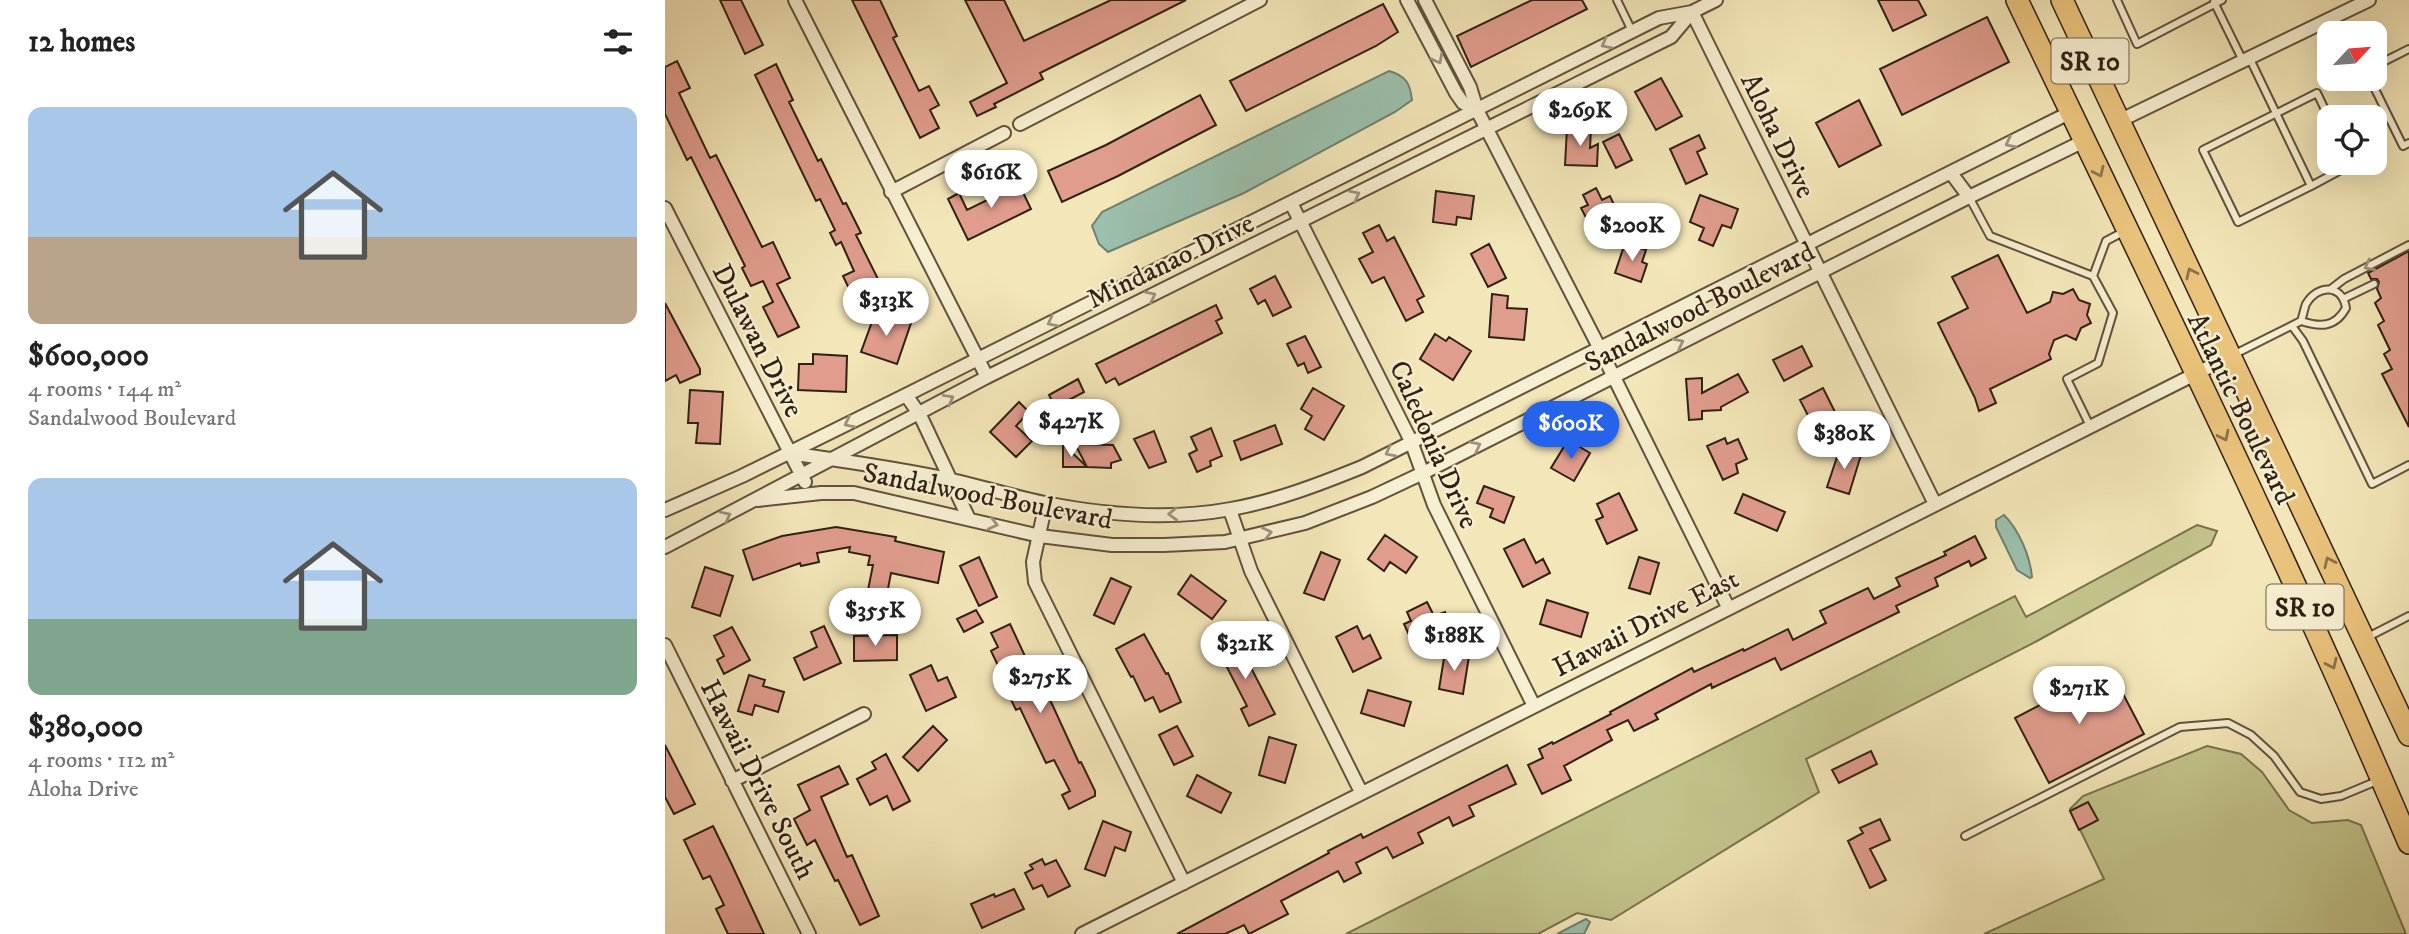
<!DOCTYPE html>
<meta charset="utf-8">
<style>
:root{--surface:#fff;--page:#f6f6f6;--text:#222;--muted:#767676;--accent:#2563eb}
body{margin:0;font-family:"IM FELL DW Pica",serif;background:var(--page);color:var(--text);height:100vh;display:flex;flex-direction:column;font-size:26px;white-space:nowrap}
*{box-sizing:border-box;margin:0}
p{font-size:23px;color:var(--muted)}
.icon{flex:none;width:38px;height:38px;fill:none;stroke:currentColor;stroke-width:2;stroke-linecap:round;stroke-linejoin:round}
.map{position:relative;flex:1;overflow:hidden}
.drawer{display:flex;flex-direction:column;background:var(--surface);width:665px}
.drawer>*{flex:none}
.needle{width:46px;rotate:64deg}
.buttons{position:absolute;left:1652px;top:21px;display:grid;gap:14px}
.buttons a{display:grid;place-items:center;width:70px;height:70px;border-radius:14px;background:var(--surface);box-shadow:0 7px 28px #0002;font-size:35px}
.price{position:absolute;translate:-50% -60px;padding:0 16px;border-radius:24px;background:#fff;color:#222;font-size:23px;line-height:46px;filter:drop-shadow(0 2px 4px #0008)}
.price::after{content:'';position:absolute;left:50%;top:42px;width:21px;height:16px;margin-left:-10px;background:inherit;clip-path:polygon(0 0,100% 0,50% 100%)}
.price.on{background:var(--accent);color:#fff}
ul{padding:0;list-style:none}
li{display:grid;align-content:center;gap:14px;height:371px;padding:0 28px}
li span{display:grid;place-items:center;height:217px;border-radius:14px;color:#555}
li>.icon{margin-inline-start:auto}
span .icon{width:126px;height:126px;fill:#fffc;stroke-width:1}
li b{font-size:30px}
h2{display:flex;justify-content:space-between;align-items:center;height:84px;padding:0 28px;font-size:30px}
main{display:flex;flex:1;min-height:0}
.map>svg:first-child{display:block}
.green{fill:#c2c38a;stroke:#79724f;stroke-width:2}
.water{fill:#9bc0ad;stroke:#708070;stroke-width:2}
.building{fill:#e09c8d;stroke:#302114;stroke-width:2}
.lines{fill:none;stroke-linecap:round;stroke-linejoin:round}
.service-casing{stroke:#61523d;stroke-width:10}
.minor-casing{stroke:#61523d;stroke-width:16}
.trunk-casing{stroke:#302114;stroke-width:24}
.service{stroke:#f7efd1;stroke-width:6}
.minor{stroke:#f7efd1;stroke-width:12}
.trunk{stroke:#eac37c;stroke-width:21}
.oneway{stroke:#9d927c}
.oneway2{stroke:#8d7248}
.labels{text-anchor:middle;stroke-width:5;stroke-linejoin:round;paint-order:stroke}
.shield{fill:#f7efd1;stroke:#6c5f4d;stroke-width:2}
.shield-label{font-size:26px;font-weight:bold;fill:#302114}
.street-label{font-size:28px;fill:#302114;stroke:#f7efd1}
</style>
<main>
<section class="drawer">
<h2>12 homes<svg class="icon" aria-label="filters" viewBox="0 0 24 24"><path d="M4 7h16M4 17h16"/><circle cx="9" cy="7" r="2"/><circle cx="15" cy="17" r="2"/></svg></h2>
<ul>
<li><span style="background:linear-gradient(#a9c7e8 60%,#b9a48a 0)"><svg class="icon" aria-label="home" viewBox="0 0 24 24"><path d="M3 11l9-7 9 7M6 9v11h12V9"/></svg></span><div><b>$600,000</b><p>4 rooms · 144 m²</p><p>Sandalwood Boulevard</p></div></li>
<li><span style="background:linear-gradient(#a9c7e8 65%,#7fa58c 0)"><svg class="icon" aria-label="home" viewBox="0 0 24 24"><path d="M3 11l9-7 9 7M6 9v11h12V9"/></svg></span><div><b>$380,000</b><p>4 rooms · 112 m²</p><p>Aloha Drive</p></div></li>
</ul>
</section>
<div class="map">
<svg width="1744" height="934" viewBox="0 0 1744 934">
<rect width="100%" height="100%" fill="#f3e6b8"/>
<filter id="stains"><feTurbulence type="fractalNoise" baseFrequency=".00286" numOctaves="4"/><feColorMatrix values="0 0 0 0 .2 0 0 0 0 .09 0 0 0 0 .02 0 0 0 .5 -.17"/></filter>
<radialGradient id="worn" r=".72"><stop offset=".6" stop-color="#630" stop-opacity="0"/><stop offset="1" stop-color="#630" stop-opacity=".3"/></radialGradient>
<path class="green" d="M1532,525L1552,531L1546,545L1372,641L1141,759L1154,792L946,920L912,913L873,934H681L1350,596L1361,617Z
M1542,746L1576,754L1597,772L1624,810L1647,823L1683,820L1696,825L1741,934H1319L1439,879L1405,809L1418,796Z"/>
<path class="water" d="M724,71C741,76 745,83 747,100L730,112L579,193L443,252L434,244L427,226L437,212Z
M1339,515C1354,530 1365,556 1367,577L1365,578L1352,570L1331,527V520Z
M921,919L925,922L919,934H892Z"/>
<path class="building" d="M55,0H76L98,45L80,54Z
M187,0H215L232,36L228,38L254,91L264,86L274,105L265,110L274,128L255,138Z
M300,0H339L359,41L446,0H521L375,73L378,79L329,104L331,107L312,116L305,102L342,83Z
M867,0H917L922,9L806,67L792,36Z
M1213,0H1253L1261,15L1228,31Z
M718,4L733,32L711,46L581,111L565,81Z
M1322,17L1344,62L1237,115L1215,69Z
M12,61L25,88L14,93L45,158L51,155L97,247L108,242L125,278L112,284L134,327L113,337L98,307L108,302L98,281L86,286L77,268L80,266L26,157L22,160L0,114V67Z
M111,64L128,100L124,102L153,161L156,159L178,204L181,203L196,233L191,235L216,285L189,299L178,276L189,271L176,242L171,245L165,233L170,230L155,199L151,201L90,75Z
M996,78L1017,116L991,130L970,92Z
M535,95L551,125L453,176L397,202L383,171L441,145Z
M1194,100L1216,145L1174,167L1151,123Z
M902,128L926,129L925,148L933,144L932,166L900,165Z
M954,134L967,160L951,168L938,142Z
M1034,135L1040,148L1032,152L1042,174L1021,184L1005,149Z
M350,176L366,209L303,240L283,199L294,193L302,210L343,190L339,181Z
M931,188L937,200L945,196L950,207L942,210L949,222L929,233L916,208L923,205L918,195Z
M771,191L809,196L806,219L792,217L791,225L768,222Z
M1035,195L1073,209L1066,228L1057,225L1048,246L1034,240L1039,228L1025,222Z
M714,225L722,241L729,237L759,296L752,300L758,312L741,321L719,277L707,283L694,259L708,252L698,233Z
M960,243L981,250L977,262L982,264L976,282L950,273Z
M824,244L841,278L823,287L806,254Z
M1744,251V427L1717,374L1727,369L1719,354L1725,350L1713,325L1719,321L1710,303L1716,298L1712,289L1714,282L1712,279H1706L1703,273Z
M1333,255L1362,313L1385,302L1388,292L1398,294L1408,289L1414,300L1425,304L1422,315L1426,323L1416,328L1411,340L1401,335L1389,340L1384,354L1386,359L1325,389L1331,403L1314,411L1310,398L1273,323L1303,308L1287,277Z
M610,276L626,307L608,316L600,300L593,304L585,289Z
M827,294L843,296L842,308L862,309L859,340L824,337Z
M0,303L35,369V374L15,383L11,375L0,381Z
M551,305L557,318L551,321L557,333L454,385L450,378L441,383L431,364Z
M211,311L246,323L232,364L196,352Z
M770,334L781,341L784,337L806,351L788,380L755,359Z
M640,336L656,367L643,373L639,363L633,366L622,344Z
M1137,346L1147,366L1119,381L1108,360Z
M148,354L182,356L181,392L133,390L134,364H148Z
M1073,374L1083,392L1056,407V410L1037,411V419L1024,420L1021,379L1037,378V393Z
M413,379L419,392L402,401L405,407L393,413L384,395Z
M648,388L679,406L659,440L640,429L647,416L636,409Z
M1158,388L1175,422L1152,433L1135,400Z
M25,390L58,392L55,444L31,443L33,423H23Z
M354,402L364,412L351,426L367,441L351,457L325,432Z
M610,425L617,444L576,460L569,441Z
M546,428L557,456L545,461L546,466L532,472L524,454L532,450L526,437Z
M489,431L501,462L484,468L469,439Z
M1060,438L1062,444L1073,439L1082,459L1071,464L1073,473L1058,480L1042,446Z
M903,440L925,453L909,481L886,468Z
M398,444L422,467H398Z
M410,444L448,445L456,460L446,463V468L422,467Z
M1175,448L1196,455L1184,494L1162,487Z
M819,486L849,497L839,523L825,517L828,509L812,503Z
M954,493L972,530L942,544L931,520L938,517L932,504Z
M1078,494L1120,512L1112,531L1070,513Z
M171,527L231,537L230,541L279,552L273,583L226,573L222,594L203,590L208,565H203L205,556L184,552L185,547L152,553L154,562L136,566L135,563L88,580L78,550L117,536Z
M720,535L752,557L741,573L725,562L719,571L703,559Z
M1310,536L1321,558L1306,566L1304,561L1270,578L1273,586L1231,606L1234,612L1116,670L1110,658L1047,688L1046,684L990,714L993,719L969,731L963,720L942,730L947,740L899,766L906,780L877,794L863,765L878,758L874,749L887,742L888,744L946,714L945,712L1027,668L1029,672L1078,649L1079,651L1123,629L1128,640L1161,623L1155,611L1203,588L1209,599L1235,586L1231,578L1281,555L1279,552Z
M859,539L871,563L878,559L885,573L858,587L839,549Z
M656,552L675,560L659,600L639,593Z
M314,557L332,597L314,606L295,566Z
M974,557L994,563L985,594L964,588Z
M40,567L68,576L55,616L27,607Z
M526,575L561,601L547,619L513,594Z
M446,578L466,587L449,624L429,615Z
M882,600L923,613L916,637L875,624Z
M762,602L769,616L780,612L785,628L764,638L761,631L746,639L739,624L746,621L742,612Z
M311,610L318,622L299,632L292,619Z
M345,624L365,667L368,666L387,704L414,763L416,762L430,791V796L404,809L397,795L405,791L389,760L381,763L355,708L351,710L337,681L340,680L326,651L333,647L326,633Z
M159,626L176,663L139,680L129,658L152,647L146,632Z
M692,626L698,639L705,635L716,658L688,672L671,637Z
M67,627L85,660L59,674L52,660L59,656L49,636Z
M479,634L501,674L503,673L516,702L495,712L488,697L480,701L468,676L466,677L451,649Z
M232,635V660L189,661V636Z
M555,637H560L562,641L570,637L610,714L584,726L576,709L582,706L548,640Z
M780,652L804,656L798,694L774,689Z
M266,665L273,681L282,677L291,697L261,711L245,675Z
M1445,669L1479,734L1384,783L1350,718Z
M84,675L100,680L98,686L119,692L113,712L90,705L87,715L73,711Z
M703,690L746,702L739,726L696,713Z
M268,726L282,740L253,771L238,757Z
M512,726L528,756L509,765L494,735Z
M604,737L631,745L620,783L594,775Z
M0,745L30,804L9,814L0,797Z
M1206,751L1212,764L1174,783L1167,770Z
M221,754L245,801L228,810L222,796L205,805L192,779L211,769L207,762Z
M842,765L851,784L804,806L809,816L788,826L784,817L753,833L758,843L728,858L722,847L691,863L696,873L679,882L673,871L616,901L623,914L584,934L579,925L560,934H512L664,853L663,851L696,834L698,838Z
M174,766L183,784L156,797L182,857L187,855L214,916L195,925L173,880L170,881L150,840L142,845L129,819L145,810L133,785Z
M532,775L566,793L556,813L522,796Z
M1423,802L1433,820L1414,830L1405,811Z
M1215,819L1225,840L1205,849L1221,880L1205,888L1183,841L1198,833L1195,828Z
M438,821L466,832L460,851L450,847L440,876L420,869Z
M48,826L67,865L99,934H63L51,909L59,905L45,876L38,879L19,840Z
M377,859L380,865L391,860L405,886L383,897L377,885L368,889L360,873L368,869L365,865Z
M349,889L359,909L317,928L306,904L329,894L330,897Z"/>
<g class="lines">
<defs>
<path id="service" d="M952,0L967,31
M1452,0L1472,44L1557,0
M1549,2L1578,61
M1584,57L1646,186L1687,164L1686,163
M1710,66L1744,49
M1705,79L1738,146L1744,143
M1646,186L1573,222L1538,150L1652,93L1664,118
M1304,197L1325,236L1428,276L1448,313L1433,363L1402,379L1425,426
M1428,276L1441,241L1460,231
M1666,289L1679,279L1744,245
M1680,298L1709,284
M1627,326L1638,341L1707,484L1744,465
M1568,355L1636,321C1655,327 1670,328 1681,308C1677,284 1653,284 1641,304C1639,309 1638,316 1636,321
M1701,638L1744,616
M1300,836L1515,727L1563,723L1586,735L1609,756L1635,792L1656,799L1676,796L1712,781"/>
<path id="minor" d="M130,0L322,377
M742,0L791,93L798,103L812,110
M760,0L805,87L812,110L934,347L1063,607
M1027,12L1270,504
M1454,121L1704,0
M355,124L595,0
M1286,173L1304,197
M226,192L339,133
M626,203L746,441L769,505L869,706
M0,208L140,482
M241,395L255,415L304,519
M124,453C179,461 233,468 287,480C318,487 349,497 380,503C440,515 506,520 566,509C611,501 655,484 697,467L1406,112
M93,500L156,493H189L375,536L447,545H499L560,542L640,523L707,497L758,473L1304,197L1419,141
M381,503L368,562L370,582L519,883
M0,510L77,476L241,395L994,18L1027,12L1051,0
M565,510L586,571L696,792
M0,547L322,377L1006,37L1027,12
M0,645L144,934
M67,781L199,714
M417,934L1566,356"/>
<path id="trunk" d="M1352,0C1486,279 1623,558 1744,843
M1397,0L1744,735"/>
</defs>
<use href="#service" class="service-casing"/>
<use href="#minor" class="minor-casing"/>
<use href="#trunk" class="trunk-casing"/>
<use href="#service" class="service"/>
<use href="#minor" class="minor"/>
<use href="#trunk" class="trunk"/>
</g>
<defs><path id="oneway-chevron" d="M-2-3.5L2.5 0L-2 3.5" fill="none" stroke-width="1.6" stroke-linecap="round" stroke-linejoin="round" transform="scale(1.75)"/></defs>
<g class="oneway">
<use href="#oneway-chevron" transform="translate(941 44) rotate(153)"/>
<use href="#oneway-chevron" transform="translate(773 59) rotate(63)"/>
<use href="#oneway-chevron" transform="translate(1345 143) rotate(153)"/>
<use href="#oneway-chevron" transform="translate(690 195) rotate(-27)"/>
<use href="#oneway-chevron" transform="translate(1704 266) rotate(153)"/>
<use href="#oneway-chevron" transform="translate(486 296) rotate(-26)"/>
<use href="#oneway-chevron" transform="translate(387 322) rotate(153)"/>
<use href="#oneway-chevron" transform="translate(1014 343) rotate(-27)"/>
<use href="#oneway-chevron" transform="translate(284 399) rotate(-29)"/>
<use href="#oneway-chevron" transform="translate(184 423) rotate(154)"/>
<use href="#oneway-chevron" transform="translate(811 446) rotate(-27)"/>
<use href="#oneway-chevron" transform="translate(725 452) rotate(152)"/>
<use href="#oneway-chevron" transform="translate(508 514) rotate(178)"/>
<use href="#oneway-chevron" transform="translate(61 516) rotate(-27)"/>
<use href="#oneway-chevron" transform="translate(328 524) rotate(14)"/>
<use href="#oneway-chevron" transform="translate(602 533) rotate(-13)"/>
</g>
<g class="oneway2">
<use href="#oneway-chevron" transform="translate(1434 172) rotate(65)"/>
<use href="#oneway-chevron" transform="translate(1526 273) rotate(-115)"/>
<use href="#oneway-chevron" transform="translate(1559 436) rotate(64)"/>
<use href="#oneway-chevron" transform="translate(1664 562) rotate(-115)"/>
<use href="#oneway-chevron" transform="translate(1667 664) rotate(65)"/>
</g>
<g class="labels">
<g class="shield">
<rect x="1386.5" y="38.5" width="77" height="45" rx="5"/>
<rect x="1601.5" y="584.5" width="77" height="45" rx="5"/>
</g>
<g class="shield-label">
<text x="1425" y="70">SR 10</text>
<text x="1640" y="616">SR 10</text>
</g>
<g class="street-label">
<text transform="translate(1114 135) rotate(64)" y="10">Aloha Drive</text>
<text transform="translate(505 260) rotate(-26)" y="10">Mindanao Drive</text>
<text transform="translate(1034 306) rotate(-27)" y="10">Sandalwood Boulevard</text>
<text transform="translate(94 340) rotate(63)" y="10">Dulawan Drive</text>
<text transform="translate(1577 408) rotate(64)" y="10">Atlantic Boulevard</text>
<text transform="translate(770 444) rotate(66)" y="10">Caledonia Drive</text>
<text transform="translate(323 495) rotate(11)" y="10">Sandalwood Boulevard</text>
<text transform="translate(980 622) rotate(-27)" y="10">Hawaii Drive East</text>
<text transform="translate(94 779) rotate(63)" y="10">Hawaii Drive South</text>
</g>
</g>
<rect width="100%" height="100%" filter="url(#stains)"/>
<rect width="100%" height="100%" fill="url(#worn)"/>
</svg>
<div class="buttons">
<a><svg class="needle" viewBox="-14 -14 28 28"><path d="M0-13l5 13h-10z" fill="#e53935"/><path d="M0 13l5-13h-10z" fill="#767676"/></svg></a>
<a><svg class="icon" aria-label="locate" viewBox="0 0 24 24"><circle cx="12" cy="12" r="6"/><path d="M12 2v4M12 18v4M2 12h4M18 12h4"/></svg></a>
</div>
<b class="price" style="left:915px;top:148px">$269K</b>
<b class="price" style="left:326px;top:210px">$616K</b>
<b class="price" style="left:967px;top:263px">$200K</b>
<b class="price" style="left:221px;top:338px">$313K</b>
<b class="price" style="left:406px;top:459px">$427K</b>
<b class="price on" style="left:906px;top:461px">$600K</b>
<b class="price" style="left:1179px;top:471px">$380K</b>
<b class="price" style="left:210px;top:648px">$355K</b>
<b class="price" style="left:789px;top:673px">$188K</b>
<b class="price" style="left:580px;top:681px">$321K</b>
<b class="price" style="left:375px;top:715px">$275K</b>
<b class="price" style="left:1414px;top:726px">$271K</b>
</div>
</main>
